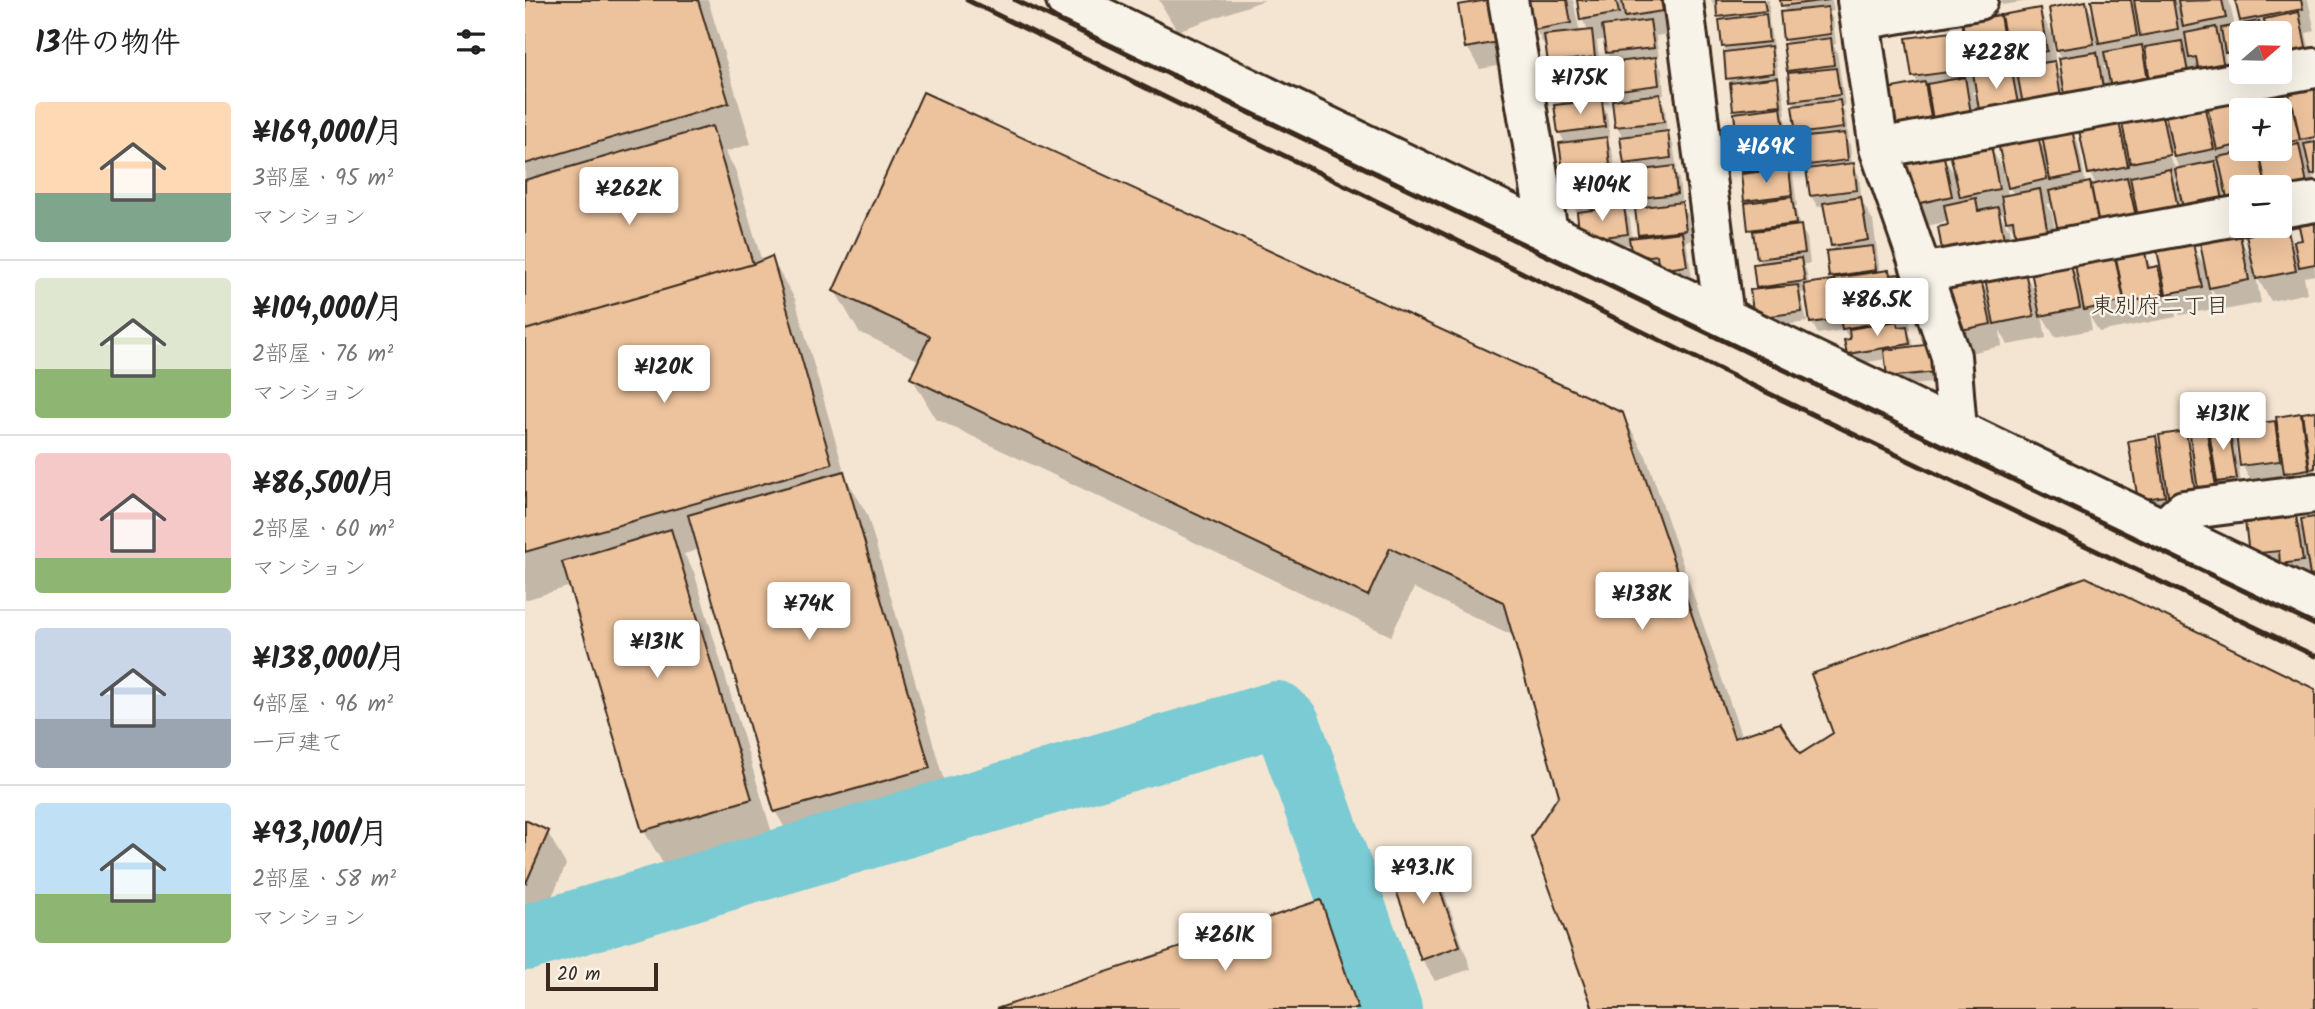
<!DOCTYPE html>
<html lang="ja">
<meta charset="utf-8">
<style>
:root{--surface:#fff;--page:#f2f2f2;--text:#222;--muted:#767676;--line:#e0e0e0;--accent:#1f6fb2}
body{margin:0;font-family:Kalam,"Klee One",sans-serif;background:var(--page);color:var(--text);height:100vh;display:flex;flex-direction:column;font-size:26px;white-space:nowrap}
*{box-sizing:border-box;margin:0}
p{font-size:23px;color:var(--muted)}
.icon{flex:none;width:38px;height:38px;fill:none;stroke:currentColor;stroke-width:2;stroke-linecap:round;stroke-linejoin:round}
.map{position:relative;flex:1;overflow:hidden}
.drawer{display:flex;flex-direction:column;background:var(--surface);width:525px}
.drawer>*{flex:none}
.needle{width:46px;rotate:70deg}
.controls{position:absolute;left:1704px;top:21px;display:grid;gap:14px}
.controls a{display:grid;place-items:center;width:63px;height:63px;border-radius:7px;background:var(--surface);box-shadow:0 7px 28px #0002;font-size:35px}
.scale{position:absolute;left:21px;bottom:18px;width:112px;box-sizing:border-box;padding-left:7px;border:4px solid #3b2a1e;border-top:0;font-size:19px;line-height:24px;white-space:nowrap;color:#3b2a1e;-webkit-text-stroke:5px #f7f3e8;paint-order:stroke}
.price{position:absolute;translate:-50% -60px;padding:0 16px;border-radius:7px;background:#fff;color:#222;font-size:23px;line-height:46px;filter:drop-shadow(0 2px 4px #0008)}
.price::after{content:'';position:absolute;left:50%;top:42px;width:21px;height:16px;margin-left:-10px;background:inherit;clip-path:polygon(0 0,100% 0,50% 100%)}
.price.on{background:var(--accent);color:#fff}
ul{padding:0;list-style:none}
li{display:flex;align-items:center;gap:21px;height:175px;padding:0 35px}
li+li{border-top:2px solid var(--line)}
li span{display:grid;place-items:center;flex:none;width:196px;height:140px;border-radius:7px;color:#555}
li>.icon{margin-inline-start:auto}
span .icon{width:84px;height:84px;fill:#fffc;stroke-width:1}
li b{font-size:30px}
h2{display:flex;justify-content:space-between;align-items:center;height:84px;padding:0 35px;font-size:30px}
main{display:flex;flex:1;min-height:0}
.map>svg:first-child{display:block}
.shadow{fill:#0003;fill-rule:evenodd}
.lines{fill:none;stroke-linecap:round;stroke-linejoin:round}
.river{stroke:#7acbd3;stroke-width:66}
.building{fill:#edc39d;stroke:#3b2a1e;stroke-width:2}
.minor-casing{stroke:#3b2a1e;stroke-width:44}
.minor{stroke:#f7f3e8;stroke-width:38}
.rail{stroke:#3b2a1e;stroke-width:5}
.labels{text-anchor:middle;stroke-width:5;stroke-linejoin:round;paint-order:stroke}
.neighbourhood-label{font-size:23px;fill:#3b2a1e;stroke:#f7f3e8}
</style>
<main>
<section class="drawer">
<h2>13件の物件<svg class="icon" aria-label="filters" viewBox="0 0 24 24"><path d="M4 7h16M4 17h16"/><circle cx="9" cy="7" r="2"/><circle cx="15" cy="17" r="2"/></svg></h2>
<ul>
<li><span style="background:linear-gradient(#ffd9b3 65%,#7fa58c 0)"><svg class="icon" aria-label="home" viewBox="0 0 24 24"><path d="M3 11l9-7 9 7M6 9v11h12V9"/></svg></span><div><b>¥169,000/月</b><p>3部屋 · 95 m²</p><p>マンション</p></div></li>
<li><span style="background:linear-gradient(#dfe7d0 65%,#8fb573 0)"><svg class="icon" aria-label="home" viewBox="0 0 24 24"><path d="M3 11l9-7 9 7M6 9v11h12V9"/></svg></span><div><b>¥104,000/月</b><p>2部屋 · 76 m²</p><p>マンション</p></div></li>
<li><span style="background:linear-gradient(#f6c9c9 75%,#8fb573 0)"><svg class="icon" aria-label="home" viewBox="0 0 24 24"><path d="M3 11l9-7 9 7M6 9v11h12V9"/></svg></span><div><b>¥86,500/月</b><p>2部屋 · 60 m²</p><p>マンション</p></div></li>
<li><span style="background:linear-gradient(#c9d6e8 65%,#9aa5b1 0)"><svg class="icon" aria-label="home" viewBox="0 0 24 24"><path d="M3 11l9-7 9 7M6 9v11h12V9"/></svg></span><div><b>¥138,000/月</b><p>4部屋 · 96 m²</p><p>一戸建て</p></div></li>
<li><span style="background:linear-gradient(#bfe0f5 65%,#8fb573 0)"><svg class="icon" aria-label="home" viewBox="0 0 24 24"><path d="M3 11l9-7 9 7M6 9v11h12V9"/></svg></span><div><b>¥93,100/月</b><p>2部屋 · 58 m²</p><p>マンション</p></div></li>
</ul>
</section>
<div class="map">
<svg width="1790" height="1009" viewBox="0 0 1790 1009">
<rect width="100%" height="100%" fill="#f4e5d2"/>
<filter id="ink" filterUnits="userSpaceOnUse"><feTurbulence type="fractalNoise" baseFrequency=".0143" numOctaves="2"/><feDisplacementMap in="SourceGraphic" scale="14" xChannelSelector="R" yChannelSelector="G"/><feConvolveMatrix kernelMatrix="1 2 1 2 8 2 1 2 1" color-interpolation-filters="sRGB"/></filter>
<g filter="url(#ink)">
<path class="shadow" d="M0,0H183L226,144L200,152L210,169L237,262L246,258L270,299L321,478L342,514L427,809L274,852L250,811L175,549L159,554L169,572L249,840L143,872L119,831L46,586L0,600Z
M634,0H740L652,31Z
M1005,0H1048L1055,33L1064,32L1057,19L1054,0H1144L1150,33L1131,36L1134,58L1130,59L1137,70L1139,95L1134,96L1140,107L1142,133L1148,144L1152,169H1148L1154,179L1157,206L1163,215L1166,240L1161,241L1167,277L1142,280L1115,269L1107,244L1063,250L1053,214L1046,203L1043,176L1039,169L1041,144L1034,132L1038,106L1033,97L1029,71L1025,62L1023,52L1010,29ZM1081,39L1082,53L1089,64V90L1095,101L1089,102L1092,127L1099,138L1100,164L1106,173V198L1112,209L1117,238L1107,239L1105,219L1097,208L1087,150L1080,138H1085L1082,113L1077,104L1084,103L1081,78L1075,68L1072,41Z
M1186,0H1244V22L1249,52H1248L1251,59L1254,84L1258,90L1261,115H1259L1265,145L1262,146L1265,151L1272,206H1270L1275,227L1282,238L1285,264H1278L1281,270L1284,285L1309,281L1306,276L1311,252L1307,246L1300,206L1293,207L1286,196L1284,177L1277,165L1276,140L1272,133V108L1268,100L1263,71V45L1260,39L1262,13L1257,0H1307L1309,11L1303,12L1308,19L1311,44L1308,45L1312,51L1316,80L1320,106H1316L1320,113L1324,139H1321L1325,145L1327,164L1334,176L1337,202L1348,221L1355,273L1363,272L1366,277L1374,276L1387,298L1389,316H1384L1386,329L1382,330L1387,339L1389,348L1406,346L1416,382L1370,387L1364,377L1362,359L1330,364L1323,353L1325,340L1319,330L1293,334L1287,323L1282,292L1276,293L1282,322L1237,328L1235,291L1233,287L1237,264L1233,258L1231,240L1225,229L1218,171L1217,146L1214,140L1212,114L1210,110L1207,85L1203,78L1202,53L1199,47L1197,21ZM1314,301L1321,313L1316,314Z
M1474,0H1511L1477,5Z
M1578,0H1606L1612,9L1611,0H1651L1653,3L1661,0H1704L1710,27L1719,25L1712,0H1783L1790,31L1781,33L1787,63L1755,33H1717L1715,62L1708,63L1698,47L1704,78L1675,68L1670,69L1677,107L1686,120L1684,106L1751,93L1761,109L1770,108L1790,83V178L1788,175L1790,188L1717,187V222L1590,251L1529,203L1522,204L1527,213L1535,256L1506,261L1484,223L1491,261L1425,227L1424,221L1402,226L1389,204L1417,154L1432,179L1465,147L1481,175L1512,137L1521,152L1546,131L1553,142L1561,185L1566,187L1572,186L1565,174L1556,131L1593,124L1600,136L1598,120L1384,153L1394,85L1389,76L1432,33L1444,52L1439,23L1514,10L1530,39L1560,3L1572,22ZM1528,44L1538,59L1539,80L1532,69ZM1693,44H1696L1702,76H1699ZM1578,66H1583L1585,78ZM1453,91L1455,106L1447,92ZM1634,110L1642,114L1644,127ZM1717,110H1755V149H1717ZM1642,146L1656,170H1652L1639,148ZM1654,178L1655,189L1649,179ZM1480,181H1481L1489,195L1483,196ZM1481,212L1484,228H1483L1475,214Z
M983,23L990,63L955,69L942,47Z
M1790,225V275L1779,277L1782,293L1746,301L1731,276L1736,303L1699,310L1685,286L1689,309L1655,315L1649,304L1651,317L1574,332L1564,315L1567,330L1530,337L1517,315L1521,338L1483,345L1475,330L1477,346L1440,354L1427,331L1456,281L1464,296L1499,273L1512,295L1545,265L1554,279L1552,266L1619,254L1627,269L1632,268L1639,279L1667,244L1681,269L1714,237L1728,262L1761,228L1769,243L1779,241Z
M310,291L1097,414L1121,456L1217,738L1274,757L1790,691V1009H1070L1036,795L989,636L889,588L866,636L411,419L387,378L395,361L334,332Z
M1790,413V480L1730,488L1717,465L1749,423L1755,433L1753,418Z
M1703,424L1709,435L1717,490L1700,492L1693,482L1696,498L1652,518L1614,500L1630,438L1638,452L1660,433L1668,448L1680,428L1687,441Z
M1770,517L1780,533L1790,519V583L1726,554Z
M0,822L23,833L41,865L19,915L0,906Z
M900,853L913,875L946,969L910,981L897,959Z
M795,902L819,943L841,1009H477Z"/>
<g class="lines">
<path class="river" d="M0,938L752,714L763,725L864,1009"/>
</g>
<path class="building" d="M0,0H173L204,103L0,164Z
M963,0H971L979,41L940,48L933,5Z
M1003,0H1042L1046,23L1008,30Z
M1052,0H1091L1094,13L1055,20Z
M1097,0H1136L1138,11L1100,17Z
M1191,0H1239L1241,11L1192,17Z
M1255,0H1304L1256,6Z
M1566,0H1606L1612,36L1574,43Z
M1609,0H1648L1653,29L1615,36Z
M1697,0L1701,18L1658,27L1653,1Z
M1710,0H1776L1778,9L1715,21Z
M1561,1L1569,44L1531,50L1524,8Z
M1303,7L1306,34L1258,40L1255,12Z
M1515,8L1522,51L1484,58L1476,15Z
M1774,12L1782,52L1755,58V33H1741L1739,19Z
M1241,14L1244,42L1197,47L1194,20Z
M1475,15L1482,57L1444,64L1437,21Z
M1125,20L1129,48L1081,53L1077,26Z
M1734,21L1736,33H1717V64H1714L1712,51L1700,53L1696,28Z
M1691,27L1699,67L1674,72L1671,57L1664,58L1660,33Z
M1067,30L1070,57L1023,63L1019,35Z
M1433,31L1439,70L1387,77L1381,38Z
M1306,38L1309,65L1262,71L1258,44Z
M1657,41L1665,83L1626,89L1620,47Z
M1617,45L1624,87L1587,94L1579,52Z
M1246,46L1249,73L1201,79L1199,52Z
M1572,52L1579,94L1541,101L1534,58Z
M1131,57L1134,85L1087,91L1084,63Z
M1530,61L1537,103L1499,110L1491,67Z
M1076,65L1079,92L1031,98L1028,70Z
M1486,67L1494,109L1455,116L1448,73Z
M1311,68L1315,95L1266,101L1263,73Z
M1253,77L1256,105L1208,110L1205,83Z
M1440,77L1447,120L1409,126L1402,84Z
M1790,81V137L1775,140L1763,89Z
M1400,82L1407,124L1369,131L1362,89Z
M1752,91L1756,109L1768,106L1775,140L1755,144V110H1723L1720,98Z
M398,92L1098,413L1209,738L1255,723L1275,754L1308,733L1286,674L1561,577L1790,689V1009H1068L1006,837L1034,795L978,602L865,548L843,596L385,378L405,336L308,291Z
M1135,94L1139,122L1090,127L1087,100Z
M1719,99L1722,110H1717V144L1692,150L1682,105Z
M1077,100L1080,127L1033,133L1029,105Z
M1315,100L1319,128L1271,134L1267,106Z
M1679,104L1689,149L1649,157L1640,113Z
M1256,107L1260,135L1212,140L1209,113Z
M1636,110L1645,155L1605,163L1596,118Z
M1594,122L1603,166L1563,174L1554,130Z
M187,126L228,264L0,330V180Z
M1547,129L1556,174L1525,180L1517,135Z
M1143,131L1146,158L1099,164L1095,137Z
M1320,133L1323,160L1276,166L1272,138Z
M1513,135L1522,179L1483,188L1473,143Z
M1082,137L1085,165L1038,170L1034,143Z
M1260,139L1263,166L1216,172L1213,144Z
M1790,142V174L1786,175L1779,144Z
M1774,144L1783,189L1755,194V187H1741L1734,152Z
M1466,145L1474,189L1435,197L1425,153Z
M1734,149L1741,187H1717V199L1703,202L1693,157Z
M1418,152L1427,196L1387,205L1378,160Z
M1690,161L1699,205L1659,213L1650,169Z
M1329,163L1332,190L1285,196L1281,169Z
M1149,166L1152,194L1104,199L1101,172Z
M1264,168L1267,195L1219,201L1216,174Z
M1645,169L1654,213L1614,222L1605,177Z
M1089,171L1092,198L1045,204L1041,176Z
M1602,177L1612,221L1575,230L1566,185Z
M1565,182L1574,227L1534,235L1524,191Z
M1515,189L1523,234L1491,240L1488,220L1481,221L1476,196Z
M1267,197L1271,224L1223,230L1220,203Z
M1336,197L1343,240L1306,246L1298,203Z
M1451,198L1453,211L1473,207L1479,239L1417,250L1413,227L1423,225L1419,205Z
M1157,202L1161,230L1113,235L1110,208Z
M1099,206L1103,234L1055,240L1052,212Z
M1790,223V264L1774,267L1769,241L1777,240L1774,226Z
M1276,225L1280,253L1232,259L1228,231Z
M1762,226L1771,271L1731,279L1721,235Z
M1157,232L1162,266L1134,270L1132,255L1107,258L1104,238Z
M1715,235L1724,280L1684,288L1675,243Z
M1668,243L1677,287L1641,294L1632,250Z
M1348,246L1351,270L1304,277L1301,251Z
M1620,252L1623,268L1633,266L1639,294L1600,303L1591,258Z
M247,256L307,464L0,552V330L228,264Z
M1590,257L1599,301L1559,310L1550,265Z
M1276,258L1280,281L1231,288L1228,264Z
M1546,263L1555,308L1515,316L1506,271Z
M1364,270L1365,275L1375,274L1377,294L1313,302L1309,278Z
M1500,271L1509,316L1469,324L1460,279Z
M1456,279L1466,324L1426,332L1416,288Z
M1307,280L1313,319L1285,323L1279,284Z
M1273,285L1277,312L1229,318L1225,290Z
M1367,296L1368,302L1378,300L1381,318L1317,329L1314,313L1320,312L1319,304Z
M1372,321L1373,327L1382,326L1385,344L1322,354L1319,340L1325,339L1324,329Z
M1407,344L1411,372L1362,377L1359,350Z
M1790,411V468L1785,469L1777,413Z
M1776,413L1784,469L1759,473L1751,417Z
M1750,421L1755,461L1715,466L1710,426Z
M1703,422L1712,479L1692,482L1683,425Z
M1681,426L1691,487L1673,490L1664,428Z
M1661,431L1670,491L1643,495L1634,435Z
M1631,436L1640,496L1613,500L1603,441Z
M319,471L405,768L249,812L163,515Z
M1771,515L1778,561L1755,564L1754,551L1724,554L1720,521Z
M1790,517V575L1785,576L1776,519Z
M146,529L227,799L117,831L37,562Z
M0,820L24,831L1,883H0Z
M901,851L935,946L896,960L862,865Z
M796,900L833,1009H471Z"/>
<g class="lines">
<defs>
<path id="minor" d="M541,0L1790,602
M983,0L1023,232
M1158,0L1199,317
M1332,0L1354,148L1426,356L1432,430
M1335,20L1453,0
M1354,148L1790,68
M1755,208L1790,202
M1397,273L1717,215
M1638,529L1659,510L1790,493"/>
</defs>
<use href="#minor" class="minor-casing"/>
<use href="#minor" class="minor"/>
<path class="rail" d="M442,0L1216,380L1790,656
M490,0L1790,625"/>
</g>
</g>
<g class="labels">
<g class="neighbourhood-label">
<text x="1635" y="313">東別府二丁目</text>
</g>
</g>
</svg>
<div class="controls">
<a><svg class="needle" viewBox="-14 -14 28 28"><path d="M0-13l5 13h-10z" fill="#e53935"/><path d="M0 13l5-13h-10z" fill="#767676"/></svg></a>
<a>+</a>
<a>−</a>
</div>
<div class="scale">20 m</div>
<b class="price" style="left:1471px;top:91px">¥228K</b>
<b class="price" style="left:1055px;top:116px">¥175K</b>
<b class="price on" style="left:1241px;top:185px">¥169K</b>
<b class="price" style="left:1077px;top:223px">¥104K</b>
<b class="price" style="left:104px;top:227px">¥262K</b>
<b class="price" style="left:1352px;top:338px">¥86.5K</b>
<b class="price" style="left:139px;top:405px">¥120K</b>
<b class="price" style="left:1698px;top:452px">¥131K</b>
<b class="price" style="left:1117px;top:632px">¥138K</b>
<b class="price" style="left:284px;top:642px">¥74K</b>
<b class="price" style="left:132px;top:680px">¥131K</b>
<b class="price" style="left:898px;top:906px">¥93.1K</b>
<b class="price" style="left:700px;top:973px">¥261K</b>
</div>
</main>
